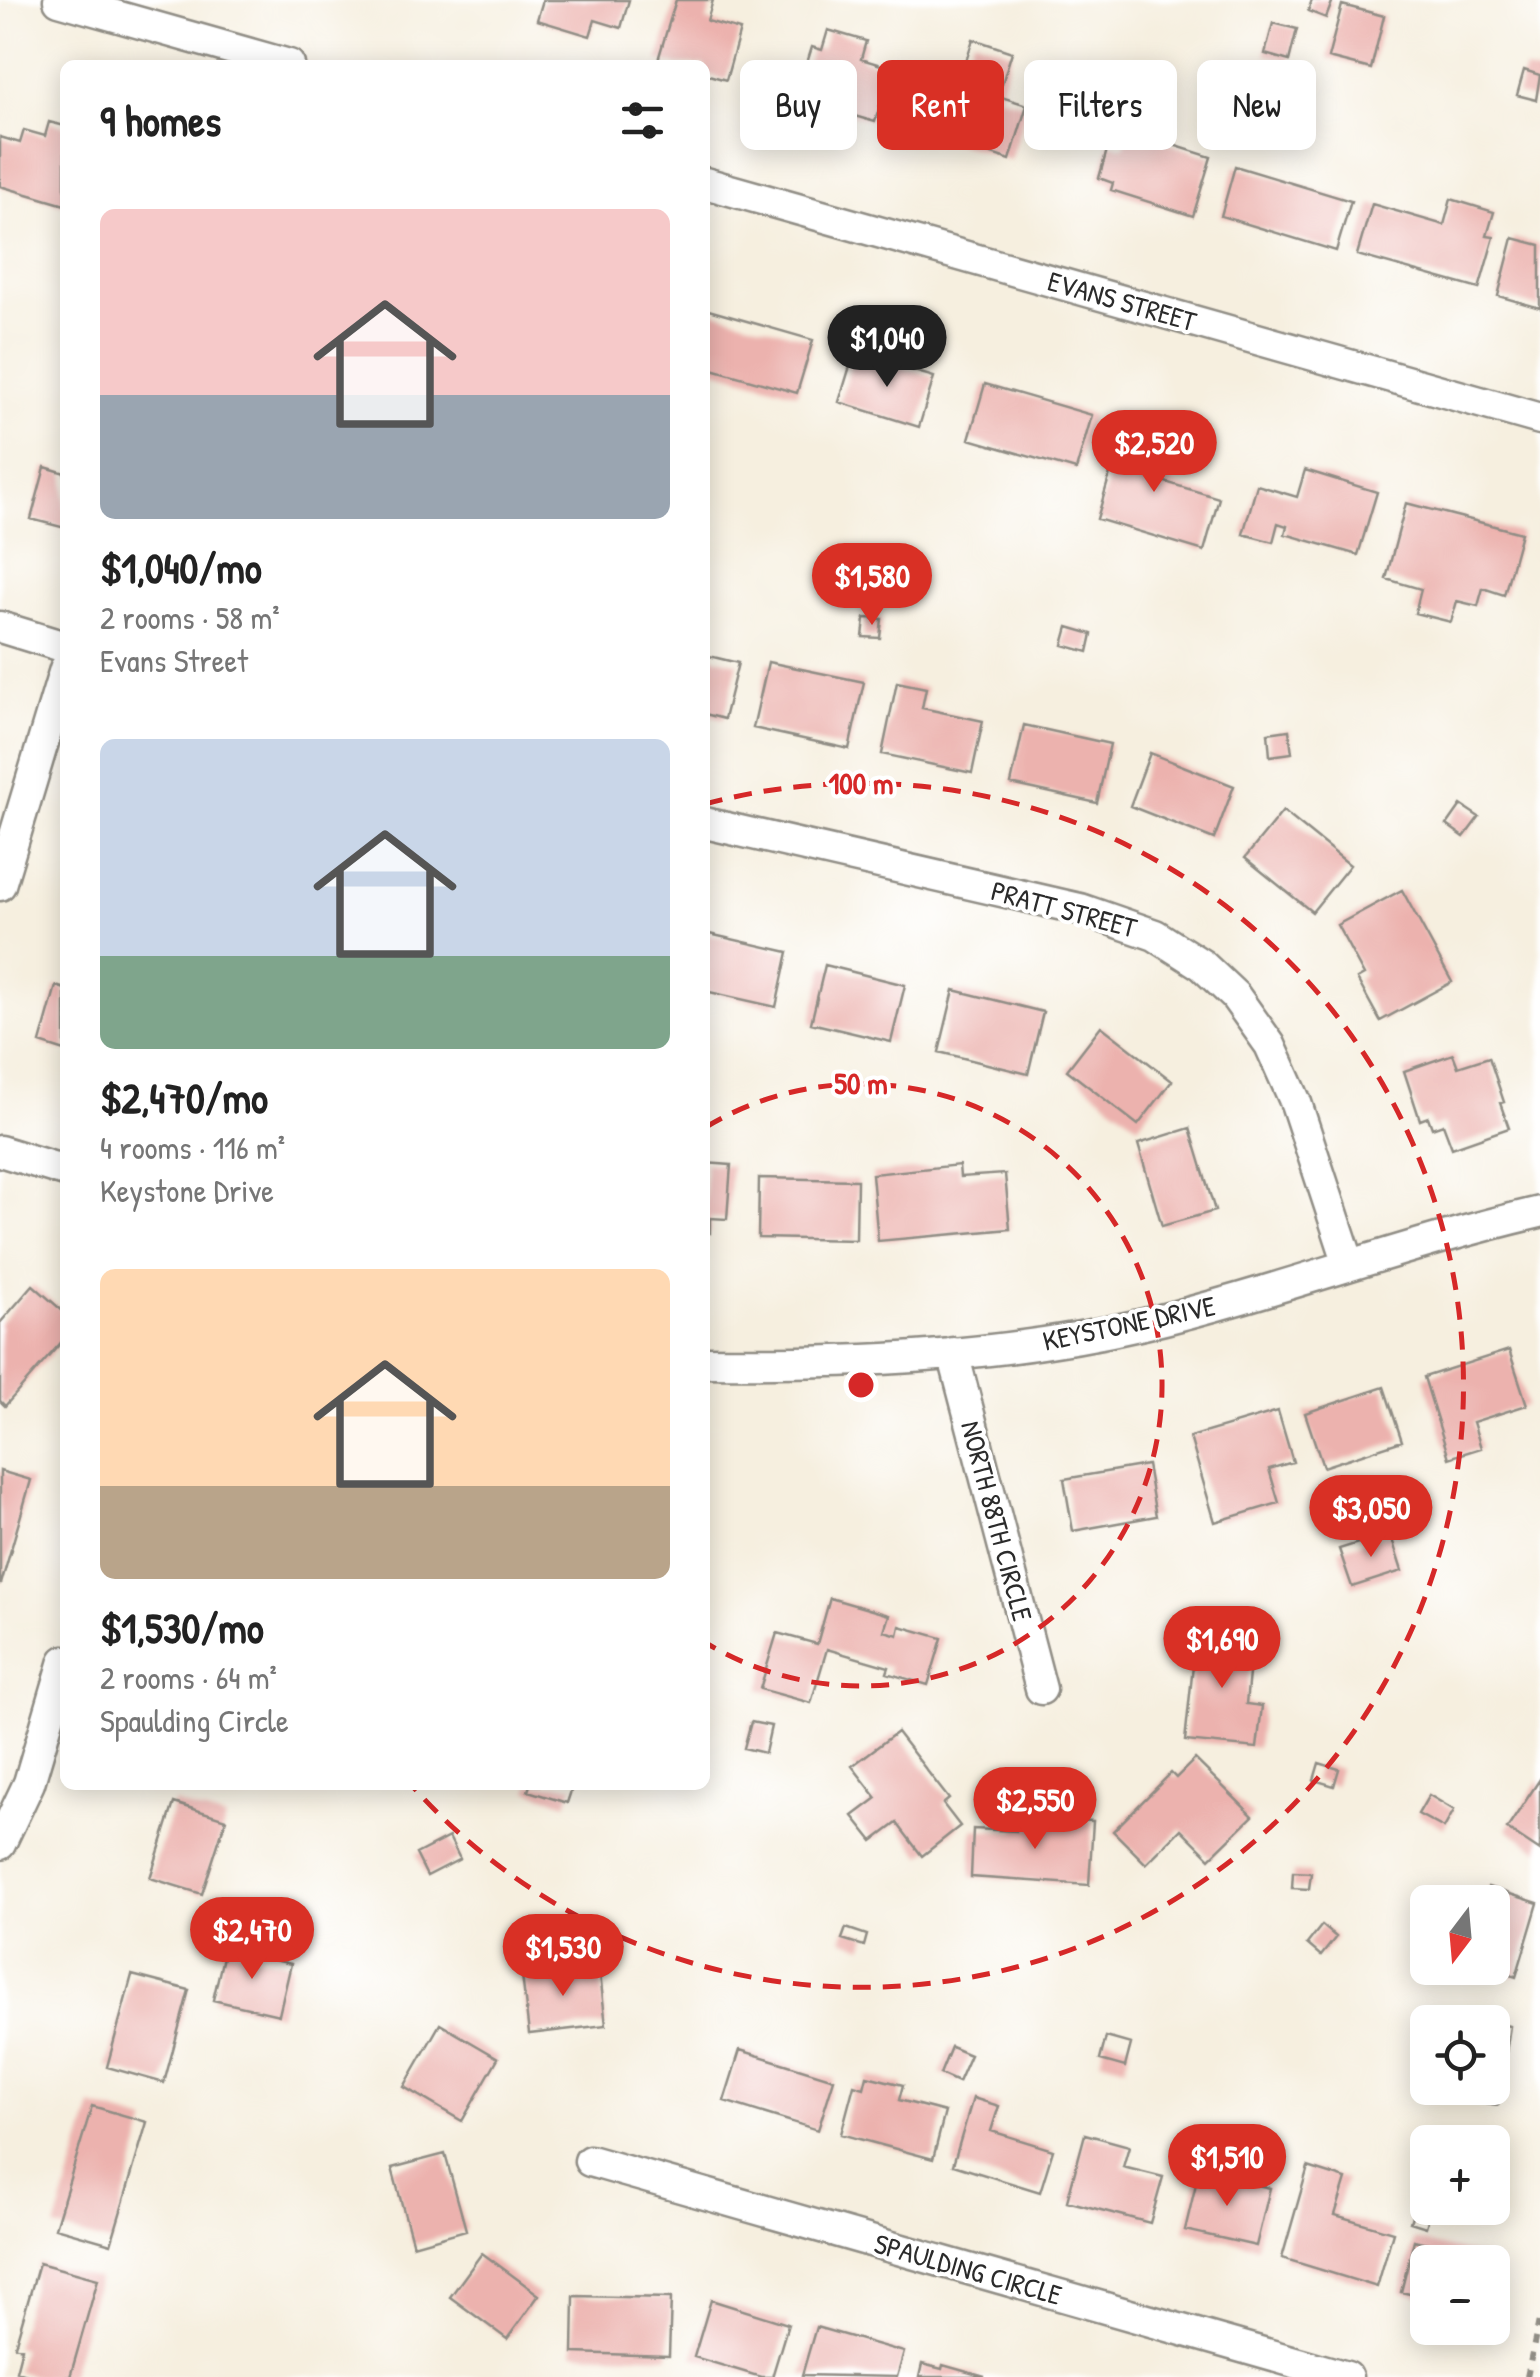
<!DOCTYPE html>
<meta charset="utf-8">
<style>
:root{--surface:#fff;--page:#f2f2f2;--text:#222;--muted:#767676;--accent:#d93025}
body{margin:0;font-family:"Patrick Hand",sans-serif;background:var(--page);color:var(--text);height:100vh;display:flex;flex-direction:column;font-size:38px;white-space:nowrap}
*{box-sizing:border-box;margin:0}
p{font-size:32px;color:var(--muted)}
.icon{flex:none;width:55px;height:55px;fill:none;stroke:currentColor;stroke-width:2;stroke-linecap:round;stroke-linejoin:round}
.map{position:relative;flex:1;overflow:hidden}
.drawer{position:absolute;left:60px;top:60px;width:650px;height:1730px;display:flex;flex-direction:column;background:var(--surface);border-radius:15px;box-shadow:0 5px 25px #0003}
.drawer>*{flex:none}
.banner{position:absolute;left:740px;top:60px;width:650px;height:90px;display:flex;gap:20px}
.needle{width:65px;rotate:196deg}
.fabs{position:absolute;left:1410px;top:1885px;display:grid;gap:20px}
.fabs a{display:grid;place-items:center;width:100px;height:100px;border-radius:15px;background:var(--surface);box-shadow:0 5px 25px #0003;font-size:50px}
.price{position:absolute;translate:-50% -85px;padding:0 22px;border-radius:35px;background:var(--accent);color:#fff;font-size:32px;line-height:65px;filter:drop-shadow(0 2px 5px #0008)}
.price::after{content:'';position:absolute;left:50%;top:60px;width:30px;height:22px;margin-left:-15px;background:inherit;clip-path:polygon(0 0,100% 0,50% 100%)}
.price.on{background:#222;color:#fff}
ul{padding:0;list-style:none}
li{display:grid;align-content:center;gap:20px;height:530px;padding:0 40px}
li span{display:grid;place-items:center;height:310px;border-radius:15px;color:#555}
li>.icon{margin-inline-start:auto}
span .icon{width:180px;height:180px;fill:#fffc;stroke-width:1}
li b{font-size:42px}
h2{display:flex;justify-content:space-between;align-items:center;height:120px;padding:0 40px;font-size:42px}
.tag{padding:0 35px;border-radius:15px;background:var(--surface);box-shadow:0 5px 25px #0003;font-size:35px;line-height:90px}
.tag.on{background:var(--accent);color:#fff}
.map>svg:first-child{display:block}
.building{fill:#ecb2ae}
.lines{fill:none;stroke-linecap:round;stroke-linejoin:round}
.minor-casing{stroke:#908d85;stroke-width:35}
.path{stroke:#908d85;stroke-width:6;stroke-dasharray:8 8;stroke-linecap:butt}
.minor{stroke:#fff;stroke-width:30}
.ring{fill:none;stroke:#d62828;stroke-width:5;stroke-dasharray:18 12}
.labels{text-anchor:middle;stroke-width:8;stroke-linejoin:round;paint-order:stroke}
.street-label{font-size:28px;fill:#2b2b2b;stroke:#fff}
.centre{fill:#d62828;stroke:#fff;stroke-width:5}
.ring-label{font-size:30px;text-anchor:middle;font-weight:bold;fill:#d62828;stroke:#fff;stroke-width:8;stroke-linejoin:round;paint-order:stroke}
</style>
<div class="map">
<svg width="1540" height="2377" viewBox="0 0 1540 2377">
<rect width="100%" height="100%" fill="#fff"/>
<filter id="ink" filterUnits="userSpaceOnUse"><feTurbulence type="fractalNoise" baseFrequency=".01" numOctaves="2"/><feDisplacementMap in="SourceGraphic" scale="20" xChannelSelector="R" yChannelSelector="G"/><feConvolveMatrix kernelMatrix="1 2 1 2 8 2 1 2 1" color-interpolation-filters="sRGB"/></filter>
<filter id="wash" filterUnits="userSpaceOnUse"><feTurbulence type="fractalNoise" baseFrequency=".0048" numOctaves="4" result="noise"/><feDisplacementMap in="SourceGraphic" scale="40" xChannelSelector="R" yChannelSelector="G"/><feGaussianBlur stdDeviation="2.25" result="paint"/><feColorMatrix in="noise" values="0 0 0 0 0 0 0 0 0 0 0 0 0 0 0 0 0 1.4 0 .05"/><feComposite in="paint" operator="in"/></filter>
<g filter="url(#wash)">
<rect width="100%" height="100%" fill="#f6efdf"/>
<g id="blocks">
<path class="building" d="M543,0H629L621,28L595,20L590,36L537,20Z
M676,0H713L707,21L740,30L726,80L705,74V65H676L658,60Z
M1312,0H1333L1326,18L1308,11Z
M1342,5L1384,16L1371,69L1328,58Z
M1273,23L1297,29L1289,61L1265,54Z
M828,30L866,41L861,59L891,68L875,122L796,99L812,47L822,50Z
M973,39L1012,52L998,96L1027,105L1010,160L942,138Z
M1524,70L1540,75L1536,100L1517,95Z
M49,122L65,126V205L0,186V137L20,143L24,130L45,136Z
M1129,131L1211,157L1193,216L1111,190L1113,183L1099,178L1109,143L1124,147Z
M1235,166L1351,201L1336,251L1221,216Z
M1451,199L1494,212L1487,236L1494,237L1479,289L1357,255L1372,204L1444,225Z
M1513,238L1540,245V308L1498,296Z
M705,309L813,340L797,393L705,367Z
M854,353L934,377L919,427L839,402Z
M985,384L1092,415L1076,470L969,439Z
M1124,426L1167,439L1155,479L1219,498L1204,551L1097,519Z
M45,467L65,473V528L31,519Z
M1305,470L1377,492L1358,555L1285,534L1287,526L1278,523L1273,542L1243,534L1257,485L1297,497Z
M1406,503L1521,533L1504,595L1483,588L1478,606L1457,601L1451,622L1415,613L1421,589L1386,579Z
M865,618L882,619L880,638L863,637Z
M1068,627L1092,634L1088,652L1063,645Z
M705,655L738,663L724,719L705,714Z
M768,662L864,682L849,749L753,728Z
M897,682L926,688L922,708L983,721L972,773L882,754Z
M1024,725L1110,744L1097,803L1011,784Z
M1289,730L1292,753L1270,756L1268,733Z
M1150,753L1234,786L1214,839L1130,806Z
M1461,805L1479,817L1464,837L1447,825Z
M1283,811L1350,865L1312,912L1245,858Z
M1402,890L1452,982L1380,1021L1357,979L1364,975L1337,925Z
M705,933L788,952L776,1007L705,991Z
M825,965L905,985L891,1042L811,1023Z
M56,986L65,989V1051L40,1043Z
M954,990L1043,1012L1028,1074L939,1052Z
M1101,1026L1172,1081L1138,1125L1067,1070Z
M1453,1054L1458,1067L1489,1057L1504,1102L1500,1103L1509,1128L1452,1148L1443,1124L1432,1128L1428,1117L1420,1120L1404,1071Z
M1190,1128L1215,1211L1162,1226L1138,1144Z
M705,1163L731,1165L727,1219L710,1218V1233L705,1232Z
M959,1165L960,1177L1005,1174L1010,1229L878,1241L872,1174Z
M759,1178L857,1180L856,1240L758,1238Z
M33,1285L65,1313V1338L5,1406L0,1401V1323Z
M1509,1350L1527,1405L1473,1422L1481,1448L1449,1458L1424,1377Z
M1384,1387L1402,1441L1323,1467L1305,1413Z
M1278,1411L1293,1462L1269,1469L1279,1503L1215,1522L1190,1437Z
M1147,1465L1156,1516L1073,1531L1064,1479Z
M0,1471L31,1480L1,1584H0Z
M1390,1533L1402,1571L1352,1587L1339,1549Z
M830,1598L889,1615L884,1631L898,1635L900,1626L942,1638L928,1685L887,1673L889,1667L827,1649L811,1703L760,1689L777,1633L817,1644Z
M1197,1628L1253,1633L1246,1704L1262,1706L1257,1748L1185,1741Z
M751,1722L771,1726L765,1753L744,1748Z
M897,1732L949,1799L943,1804L960,1826L922,1856L897,1823L873,1841L853,1816L877,1798L852,1766Z
M1195,1759L1253,1816L1210,1858L1181,1829L1146,1864L1113,1831L1171,1773L1176,1778Z
M1319,1763L1339,1769L1334,1786L1314,1780Z
M1540,1779V1851L1507,1829Z
M530,1785H573L567,1803L528,1791Z
M1429,1795L1454,1810L1444,1828L1418,1814Z
M174,1803L226,1819L202,1894L150,1878Z
M1017,1817L1093,1821L1089,1885L971,1877L973,1829L1016,1831Z
M449,1837L460,1859L427,1876L416,1854Z
M1293,1872L1311,1873L1309,1889L1292,1888Z
M1488,1887L1538,1903L1516,1977L1492,1969V1902H1484Z
M1322,1925L1336,1937L1321,1956L1307,1944Z
M846,1928L867,1935L864,1946L842,1939Z
M225,1948L291,1964L279,2015L213,2000Z
M543,1963L544,1973L599,1966L606,2025L529,2034L522,1975H530L529,1965Z
M132,1975L189,1990L164,2083L107,2067Z
M1492,2023L1510,2026L1498,2105L1447,2097L1449,2088H1492Z
M440,2024L498,2058L462,2121L404,2087Z
M1106,2037L1131,2044L1125,2067L1100,2060Z
M951,2047L970,2055L958,2082L940,2074Z
M740,2050L834,2079L818,2130L724,2101Z
M867,2076L903,2085L899,2100L945,2112L933,2159L841,2134L854,2085L864,2088Z
M973,2098L999,2106L991,2131L1053,2150L1040,2192L953,2165Z
M92,2106L147,2122L111,2244L55,2228Z
M1085,2134L1129,2146L1123,2167L1163,2177L1150,2223L1067,2201Z
M445,2154L466,2230L413,2245L392,2168Z
M1308,2167L1346,2179L1335,2215L1393,2232L1377,2287L1282,2258Z
M1199,2171L1270,2188L1256,2246L1185,2230Z
M1415,2207L1430,2213L1426,2227L1410,2222Z
M1414,2240L1490,2258L1489,2262H1428V2298L1401,2292Z
M482,2253L539,2295L507,2339L450,2297Z
M39,2263L98,2279L70,2377H36L16,2371L22,2348L15,2346Z
M574,2296L671,2298L669,2356L573,2353Z
M711,2300L788,2324L772,2377H761L694,2357Z
M816,2327L904,2352L897,2377L802,2375Z
M922,2364L942,2369L943,2365L985,2377H919Z"/>
</g>
</g>
<g filter="url(#ink)">
<use href="#blocks" fill-opacity="0" stroke="#908d85" stroke-width="2.5"/>
<g class="lines">
<defs>
<path id="minor" d="M59,0L289,65
M705,183L1540,419
M0,627L65,647
M705,823L1080,909L1155,935L1202,965L1235,996L1270,1045L1296,1103L1349,1264
M0,885L65,669
M0,1151L65,1171
M953,1353L1041,1689
M705,1362C850,1364 1002,1357 1144,1324C1278,1292 1406,1243 1540,1212
M0,1844L29,1783L65,1661
M590,2161L1347,2377"/>
</defs>
<use href="#minor" class="minor-casing"/>
<path class="path" d="M1527,2377L1540,2316"/>
<use href="#minor" class="minor"/>
</g>
</g>
<g class="ring">
<path d="M706 1127A301 301 0 1 1 706 1643"/>
<path d="M705 804A602 602 0 1 1 414 1788"/>
</g>
<g class="labels">
<g class="street-label">
<text transform="translate(1122 301) rotate(16)" y="10">EVANS STREET</text>
<text transform="translate(1064 909) rotate(15)" y="10">PRATT STREET</text>
<text transform="translate(1129 1323) rotate(-12)" y="10">KEYSTONE DRIVE</text>
<text transform="translate(997 1521) rotate(75)" y="10">NORTH 88TH CIRCLE</text>
<text transform="translate(968 2269) rotate(16)" y="10">SPAULDING CIRCLE</text>
</g>
</g>
<circle cx="861" cy="1385" r="15" class="centre"/>
<g class="ring-label">
<text x="861" y="794">100 m</text>
<text x="861" y="1094">50 m</text>
</g>
</svg>
<div class="fabs">
<a><svg class="needle" viewBox="-14 -14 28 28"><path d="M0-13l5 13h-10z" fill="#e53935"/><path d="M0 13l5-13h-10z" fill="#767676"/></svg></a>
<a><svg class="icon" aria-label="locate" viewBox="0 0 24 24"><circle cx="12" cy="12" r="6"/><path d="M12 2v4M12 18v4M2 12h4M18 12h4"/></svg></a>
<a>+</a>
<a>−</a>
</div>
<b class="price on" style="left:887px;top:390px">$1,040</b>
<b class="price" style="left:1154px;top:495px">$2,520</b>
<b class="price" style="left:872px;top:628px">$1,580</b>
<b class="price" style="left:1371px;top:1560px">$3,050</b>
<b class="price" style="left:1222px;top:1691px">$1,690</b>
<b class="price" style="left:1035px;top:1852px">$2,550</b>
<b class="price" style="left:252px;top:1982px">$2,470</b>
<b class="price" style="left:563px;top:1999px">$1,530</b>
<b class="price" style="left:1227px;top:2209px">$1,510</b>
<div class="banner">
<a class="tag">Buy</a>
<a class="tag on">Rent</a>
<a class="tag">Filters</a>
<a class="tag">New</a>
</div>
<section class="drawer">
<h2>9 homes<svg class="icon" aria-label="filters" viewBox="0 0 24 24"><path d="M4 7h16M4 17h16"/><circle cx="9" cy="7" r="2"/><circle cx="15" cy="17" r="2"/></svg></h2>
<ul>
<li><span style="background:linear-gradient(#f6c9c9 60%,#9aa5b1 0)"><svg class="icon" aria-label="home" viewBox="0 0 24 24"><path d="M3 11l9-7 9 7M6 9v11h12V9"/></svg></span><div><b>$1,040/mo</b><p>2 rooms · 58 m²</p><p>Evans Street</p></div></li>
<li><span style="background:linear-gradient(#c9d6e8 70%,#7fa58c 0)"><svg class="icon" aria-label="home" viewBox="0 0 24 24"><path d="M3 11l9-7 9 7M6 9v11h12V9"/></svg></span><div><b>$2,470/mo</b><p>4 rooms · 116 m²</p><p>Keystone Drive</p></div></li>
<li><span style="background:linear-gradient(#ffd9b3 70%,#b9a48a 0)"><svg class="icon" aria-label="home" viewBox="0 0 24 24"><path d="M3 11l9-7 9 7M6 9v11h12V9"/></svg></span><div><b>$1,530/mo</b><p>2 rooms · 64 m²</p><p>Spaulding Circle</p></div></li>
</ul>
</section>
</div>
